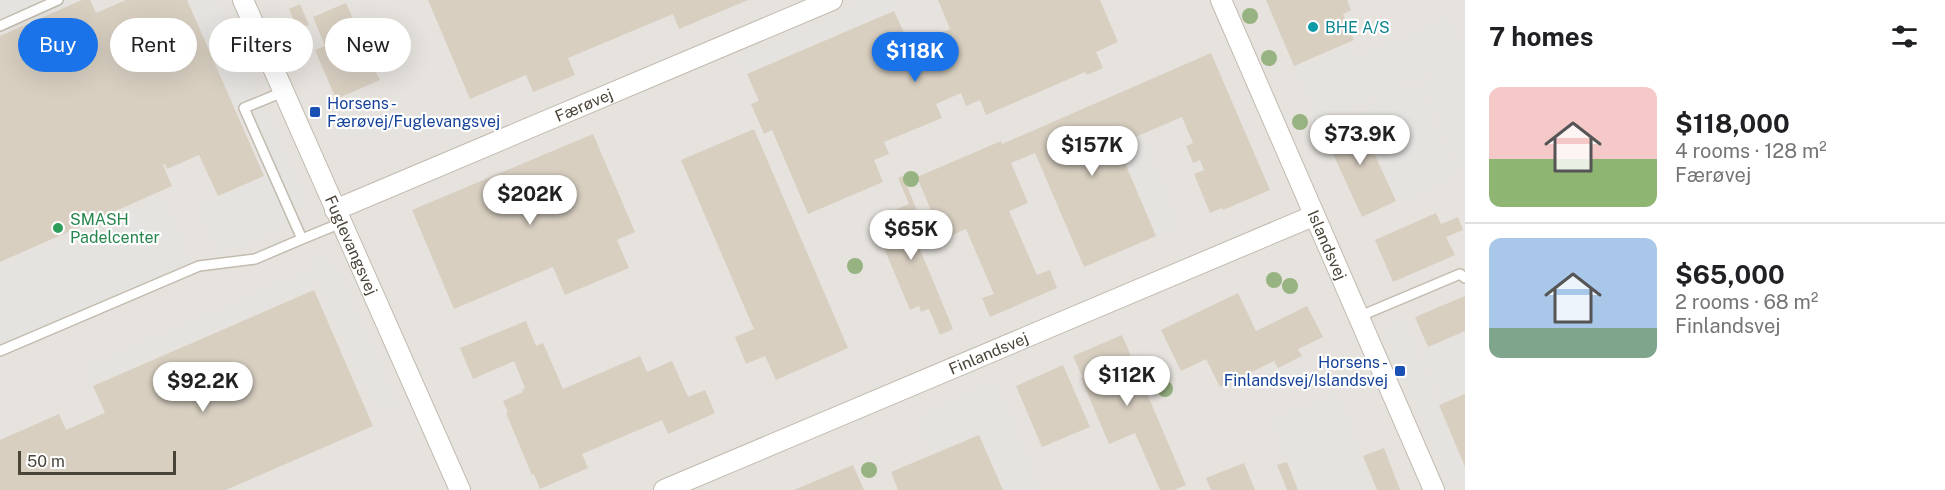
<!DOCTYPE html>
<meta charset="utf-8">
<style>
:root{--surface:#fff;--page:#f2f2f2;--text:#202124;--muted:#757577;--line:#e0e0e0;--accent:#1a73e8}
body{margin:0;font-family:"Public Sans",sans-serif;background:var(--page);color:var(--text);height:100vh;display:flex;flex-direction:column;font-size:22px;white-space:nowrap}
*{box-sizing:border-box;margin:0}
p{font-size:20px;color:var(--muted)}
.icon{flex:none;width:33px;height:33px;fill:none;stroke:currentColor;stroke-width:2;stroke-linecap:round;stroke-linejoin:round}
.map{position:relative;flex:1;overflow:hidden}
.side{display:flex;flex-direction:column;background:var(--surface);width:480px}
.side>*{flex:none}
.top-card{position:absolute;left:18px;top:18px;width:570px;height:54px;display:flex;gap:12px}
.scale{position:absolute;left:18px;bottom:15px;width:158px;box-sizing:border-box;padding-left:6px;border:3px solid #4b4439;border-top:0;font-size:16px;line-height:21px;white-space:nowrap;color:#4b4439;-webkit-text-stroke:4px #fff;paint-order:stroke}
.price{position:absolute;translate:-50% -51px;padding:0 14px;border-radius:21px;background:#fff;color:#222;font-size:20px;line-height:39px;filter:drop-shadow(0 2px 3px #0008)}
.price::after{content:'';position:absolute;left:50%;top:36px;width:18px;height:14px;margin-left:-9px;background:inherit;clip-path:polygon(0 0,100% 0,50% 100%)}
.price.on{background:var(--accent);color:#fff}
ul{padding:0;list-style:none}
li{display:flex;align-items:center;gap:18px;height:150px;padding:0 24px}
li+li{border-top:2px solid var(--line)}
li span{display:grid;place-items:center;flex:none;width:168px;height:120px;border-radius:12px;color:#555}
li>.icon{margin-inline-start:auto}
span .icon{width:72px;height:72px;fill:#fffc;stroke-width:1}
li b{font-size:26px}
h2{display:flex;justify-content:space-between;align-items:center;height:72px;padding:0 24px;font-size:26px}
.pill{padding:0 21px;border-radius:27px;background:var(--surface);box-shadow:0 6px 24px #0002;font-size:21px;line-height:54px}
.pill.on{background:var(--accent);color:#fff}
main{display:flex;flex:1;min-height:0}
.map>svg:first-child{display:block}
.industrial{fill:#e6e2dd}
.parking{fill:#e5e3e0}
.building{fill:#d8cfc1}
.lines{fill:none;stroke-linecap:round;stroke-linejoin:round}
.service-casing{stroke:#c2bbae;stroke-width:12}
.minor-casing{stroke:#c2bbae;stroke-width:22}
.service{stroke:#fff;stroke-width:9}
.minor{stroke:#fff;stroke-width:20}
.tree{fill:#97b381}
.culture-dot{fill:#0f9aa8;stroke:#fff;stroke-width:2}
.transit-dot{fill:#1a4fb4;stroke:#fff;stroke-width:2}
.leisure-dot{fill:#2e9e5b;stroke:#fff;stroke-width:2}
.labels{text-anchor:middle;stroke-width:4.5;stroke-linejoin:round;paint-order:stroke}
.culture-label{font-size:16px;fill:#0d838f;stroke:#fff;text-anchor:start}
.transit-label{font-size:16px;fill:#164399;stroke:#fff;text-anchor:start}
.street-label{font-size:16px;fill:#4b4439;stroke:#fff}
.leisure-label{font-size:16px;fill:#27864d;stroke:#fff;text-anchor:start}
</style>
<main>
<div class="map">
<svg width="1465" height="490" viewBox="0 0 1465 490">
<rect width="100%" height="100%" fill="#f6f3ec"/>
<path class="industrial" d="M0,0H1465V490H0Z"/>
<path class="parking" d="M0,0H77L0,34Z
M189,0H215L236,46L229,58L231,61L242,56L301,196L292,220L219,253L198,206L266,176Z
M876,0H891L895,9L747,72L741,57Z
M1448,21L1462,54L1458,57L1463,69H1465V171L1463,172L1426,85L1440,79L1434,67L1398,83L1404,95L1418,90L1455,175L1397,200L1360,114L1380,106L1375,94L1319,118L1298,69L1349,48L1356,60Z
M1141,137L1178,227L1157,236L1120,146Z
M163,200L189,262L0,343V270Z
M309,259L333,263L397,407L374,402Z
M307,273L314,288L92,384L86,369Z
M1402,322L1465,471V475L1449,482L1385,329Z
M1465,333V392L1445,401L1423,351Z
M994,384L1039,490H1004L980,432L933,452L919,418L959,401L966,417L970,415L963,398Z
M1337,395L1373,487L1366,490H1302L1274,421Z"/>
<path class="building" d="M82,0H90L96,13L126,0H187L264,176L218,196L199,155L167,169L165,164L163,165L172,186L0,262V36Z
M428,0H748L679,29L673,14L568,58L575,75L533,92L526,75L470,99Z
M938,0H1100L1118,42L1096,52L1103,68L1087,75L1085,72L986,115L980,100L966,106L961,93L936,104L942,118L884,142L889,154L874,160L883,182L808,214L772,130L764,134L751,104L759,101L747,74L894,11L910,46L950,29Z
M1266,0H1347L1351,10L1343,14L1354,40L1294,66Z
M346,3L361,37L376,31L389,62L374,68L380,80L336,99L315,50L325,46L313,17Z
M300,4L309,25L298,30L289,9Z
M1211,53L1270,190L1223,210L1222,208L1210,213L1194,174L1204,170L1200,160L1193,163L1186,146L1193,143L1182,117L1119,144L1118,141L1116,142L1156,236L1084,267L1035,153L1011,163L1028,203L1009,211L1037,275L1050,270L1057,288L990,317L982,298L994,294L966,229L943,239L917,177L1001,141L1002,144Z
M1357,116L1396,201L1362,217L1323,132Z
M754,129L848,348L776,380L765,356L746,364L735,337L754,329L681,160Z
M593,134L635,232L617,240L629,268L565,295L553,267L454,309L412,210Z
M903,176L921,220L910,225L953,329L940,335L929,309L921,312L919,306L910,310L872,219L909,204L898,178Z
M1436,213L1441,224L1458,217L1463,230L1446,237L1455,255L1393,282L1375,240Z
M314,290L373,426L226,490H0V440L59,414L66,430L105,413L93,386Z
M1238,293L1256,331L1307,306L1323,337L1298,349L1302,356L1278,368L1274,361L1220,387L1206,359L1181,371L1161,330Z
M1465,296V331L1428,347L1415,317Z
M526,321L536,346L543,343L563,389L640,356L647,372L672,361L688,397L705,390L715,413L668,434L662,420L582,454L588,468L540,489L534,474L532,475L506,413L508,412L503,401L523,392L522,390L525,388L514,361L473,379L460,348Z
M1122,335L1186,485L1174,490H1160L1135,433L1109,444L1081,378H1083L1073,356Z
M1063,365L1090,427L1042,447L1016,386Z
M1465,394V467L1439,405Z
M979,435L1003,490H898L891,472Z
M1384,448L1400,490H1377L1363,456Z
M1287,462L1298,490H1287L1277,465Z
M1244,463L1255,490H1211L1206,478Z
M853,465L864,490H794Z"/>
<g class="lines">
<defs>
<path id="service" d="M0,26L58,0
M302,239L341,223
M1358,317L1460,274L1465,278
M0,351L199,266L255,259L302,239L244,108L283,92"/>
<g id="minor">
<path id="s1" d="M243,0L460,490"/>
<path id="s2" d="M1221,0L1434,490"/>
<path id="s3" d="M335,210L832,0"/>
<path id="s4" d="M664,490L1313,216"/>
</g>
</defs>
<use href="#service" class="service-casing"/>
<use href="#minor" class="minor-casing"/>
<use href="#service" class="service"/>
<use href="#minor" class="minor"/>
</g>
<g class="tree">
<circle cx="1250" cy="16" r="8"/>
<circle cx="1269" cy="58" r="8"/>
<circle cx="1300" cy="122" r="8"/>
<circle cx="911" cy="179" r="8"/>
<circle cx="929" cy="233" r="8"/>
<circle cx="855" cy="266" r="8"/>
<circle cx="1274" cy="280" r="8"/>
<circle cx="1290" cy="286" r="8"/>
<circle cx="1165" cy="389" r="8"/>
<circle cx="869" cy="470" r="8"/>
</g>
<circle class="culture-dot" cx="1313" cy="27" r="6"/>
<g class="transit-dot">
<rect x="309" y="106" width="12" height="12" rx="3"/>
<rect x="1394" y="365" width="12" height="12" rx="3"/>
</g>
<circle class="leisure-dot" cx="58" cy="228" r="6"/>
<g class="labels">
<g class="culture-label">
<text x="1325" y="33">BHE A/S</text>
</g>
<g class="transit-label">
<text x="327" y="109">Horsens -<tspan x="327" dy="18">Færøvej/Fuglevangsvej</tspan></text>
<text x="1388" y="368" text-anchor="end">Horsens -<tspan x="1388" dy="18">Finlandsvej/Islandsvej</tspan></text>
</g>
<g class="street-label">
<text dy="6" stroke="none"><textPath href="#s3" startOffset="270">Færøvej</textPath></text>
<text dy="6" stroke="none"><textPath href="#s1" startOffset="268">Fuglevangsvej</textPath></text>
<text dy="6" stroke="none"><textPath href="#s2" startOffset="267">Islandsvej</textPath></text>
<text dy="6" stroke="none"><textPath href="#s4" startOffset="352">Finlandsvej</textPath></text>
</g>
<g class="leisure-label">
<text x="70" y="225">SMASH<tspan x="70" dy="18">Padelcenter</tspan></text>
</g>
</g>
</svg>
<div class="scale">50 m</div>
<b class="price on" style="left:915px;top:83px">$118K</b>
<b class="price" style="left:1360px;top:166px">$73.9K</b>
<b class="price" style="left:1092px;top:177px">$157K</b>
<b class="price" style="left:530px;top:226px">$202K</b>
<b class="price" style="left:911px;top:261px">$65K</b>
<b class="price" style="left:1127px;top:407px">$112K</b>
<b class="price" style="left:203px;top:413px">$92.2K</b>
<div class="top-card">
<a class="pill on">Buy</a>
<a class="pill">Rent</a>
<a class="pill">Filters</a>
<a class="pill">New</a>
</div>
</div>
<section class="side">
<h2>7 homes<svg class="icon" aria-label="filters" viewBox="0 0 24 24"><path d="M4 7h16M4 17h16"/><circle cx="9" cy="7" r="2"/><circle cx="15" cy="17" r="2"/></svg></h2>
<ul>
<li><span style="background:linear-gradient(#f6c9c9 60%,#8fb573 0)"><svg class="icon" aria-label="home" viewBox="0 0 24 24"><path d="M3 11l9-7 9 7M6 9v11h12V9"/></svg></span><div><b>$118,000</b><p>4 rooms · 128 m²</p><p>Færøvej</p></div></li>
<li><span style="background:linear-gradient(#a9c7e8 75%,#7fa58c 0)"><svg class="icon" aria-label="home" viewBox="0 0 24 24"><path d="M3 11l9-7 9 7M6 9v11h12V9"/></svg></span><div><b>$65,000</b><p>2 rooms · 68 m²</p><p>Finlandsvej</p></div></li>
</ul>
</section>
</main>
